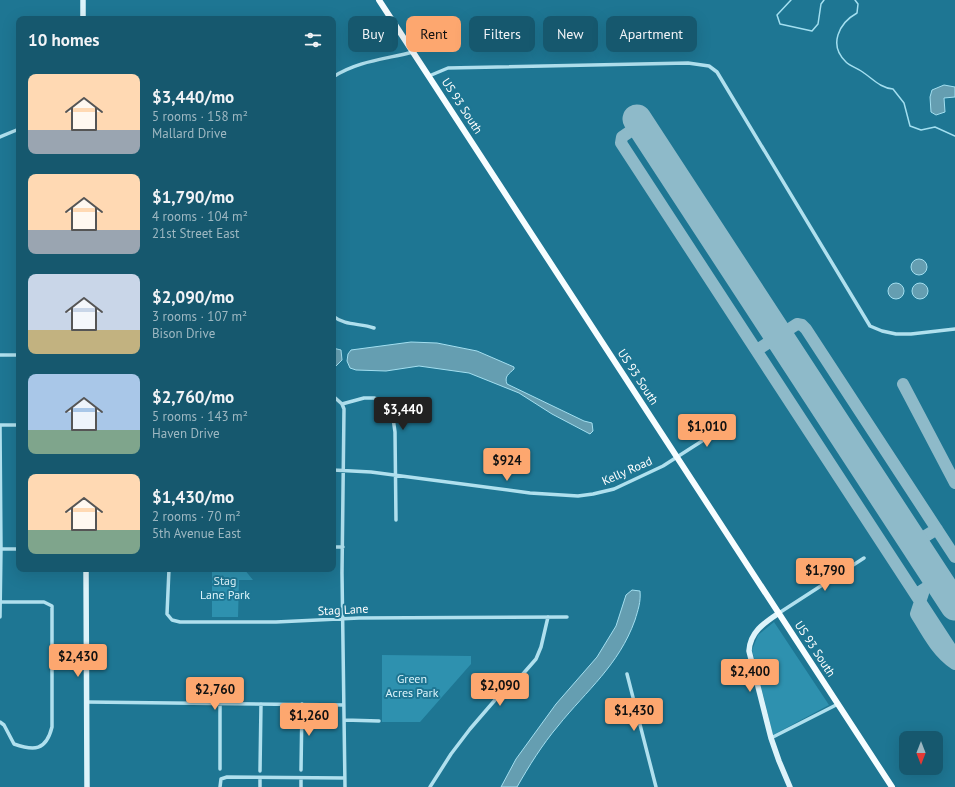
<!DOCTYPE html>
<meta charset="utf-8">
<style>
:root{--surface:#16586e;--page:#236176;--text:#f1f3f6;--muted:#9eb8c2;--accent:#fda76f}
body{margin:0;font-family:"PT Sans",sans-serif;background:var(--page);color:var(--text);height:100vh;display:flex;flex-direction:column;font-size:15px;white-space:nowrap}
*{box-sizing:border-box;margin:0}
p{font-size:13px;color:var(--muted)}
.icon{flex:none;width:22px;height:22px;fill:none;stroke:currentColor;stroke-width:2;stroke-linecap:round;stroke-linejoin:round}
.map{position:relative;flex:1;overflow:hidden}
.side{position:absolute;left:16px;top:16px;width:320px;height:556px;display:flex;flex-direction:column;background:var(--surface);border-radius:8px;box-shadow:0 4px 16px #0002}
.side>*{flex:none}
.hud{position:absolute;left:348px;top:16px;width:380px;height:36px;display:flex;gap:8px}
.needle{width:26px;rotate:180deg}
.controls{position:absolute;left:899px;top:731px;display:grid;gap:8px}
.controls a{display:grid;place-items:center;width:44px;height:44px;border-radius:8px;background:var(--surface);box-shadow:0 4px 16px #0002;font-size:20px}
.price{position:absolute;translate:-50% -34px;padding:0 9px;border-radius:4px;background:var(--accent);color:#111;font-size:13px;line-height:26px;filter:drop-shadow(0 1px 2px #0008)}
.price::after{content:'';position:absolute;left:50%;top:24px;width:12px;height:9px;margin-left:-6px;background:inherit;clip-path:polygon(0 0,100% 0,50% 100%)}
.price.on{background:#222;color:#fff}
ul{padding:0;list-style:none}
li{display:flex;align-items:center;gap:12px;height:100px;padding:0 12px}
li span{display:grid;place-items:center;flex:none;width:112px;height:80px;border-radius:8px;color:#555}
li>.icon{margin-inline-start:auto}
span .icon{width:48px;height:48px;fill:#fffc;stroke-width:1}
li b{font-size:17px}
h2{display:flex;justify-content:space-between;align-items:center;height:48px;padding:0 12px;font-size:17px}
.pill{padding:0 14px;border-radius:8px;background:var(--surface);box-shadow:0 4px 16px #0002;font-size:14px;line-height:36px}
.pill.on{background:var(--accent);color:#111}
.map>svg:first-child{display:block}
.green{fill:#2e91af}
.water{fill:#659eb1;stroke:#a3dff0}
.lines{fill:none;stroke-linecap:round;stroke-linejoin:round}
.stream{stroke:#a3dff0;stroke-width:1.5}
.taxiway{stroke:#8ebac9;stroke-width:12}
.runway{stroke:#8ebac9;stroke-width:29}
.street{stroke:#b0e0ee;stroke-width:3.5}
.secondary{stroke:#ddf3fa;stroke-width:5.5}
.primary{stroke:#f7fdff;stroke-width:6}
.labels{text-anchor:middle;stroke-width:4;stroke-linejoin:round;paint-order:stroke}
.street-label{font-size:12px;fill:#fff;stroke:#1e7693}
.park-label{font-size:12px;fill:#dcf4fb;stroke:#1e7693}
</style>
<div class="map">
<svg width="955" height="787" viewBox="0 0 955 787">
<rect width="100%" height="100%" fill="#1e7693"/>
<path class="green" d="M212,569H244L253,580H239L238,617H212Z
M774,622L829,705L773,735L752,650L758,635Z
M382,655L471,656V664L420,722H382Z"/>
<path class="water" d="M944,85L955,87V97L944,98L945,112L936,115L931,112L930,97L932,90Z
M911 267a8 8 0 1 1 16 0a8 8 0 1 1-16 0Z
M912 291a8 8 0 1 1 16 0a8 8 0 1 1-16 0Z
M888 291a8 8 0 1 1 16 0a8 8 0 1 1-16 0Z
M411,342L437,343L477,351L514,367V369C509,374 504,376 507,384L584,421L592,423L593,431L590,434L552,414L519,393L469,373L419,366L386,371L356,370L350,368L347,361L348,354L351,350Z
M333,348L341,350L342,360L336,366L333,365Z
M632,590L640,591C641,602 638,610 635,620C619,665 587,690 558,726C542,745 529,766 517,787H501L516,759L556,704L597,657L616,626L626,595Z"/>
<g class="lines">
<path class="stream" d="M791,0L777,15L780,24L812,31L818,24L821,4L824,0
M855,0L858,4L857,13C839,23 828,45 846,62C850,66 859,69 864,73C874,80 881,88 893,89L904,103L910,126L921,130L935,127L955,136"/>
<path class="taxiway" d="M641,124L622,137L621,143L955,655
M757,350L797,324L802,325L806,329L955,557
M903,384L955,483
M914,543L937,529
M924,590L916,614C927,632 937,652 955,664
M918,593L938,580"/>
<path class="runway" d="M637,119L955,606"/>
<path class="street" d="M429,76L448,68L688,63L709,66L717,72L870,326L882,331L896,334H911L955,329
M333,77C357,61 386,59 413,52
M0,137L19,129
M333,316C345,326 360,323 374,328
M0,355H19
M333,396L342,404
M342,404L344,409L342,573L345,787
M342,404L364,398H374L382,401L392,411L395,432L396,520
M333,470L371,472L530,493L578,496L593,494L614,489L663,466L727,425
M333,547H343
M1,549H19
M169,569L167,614L172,620L180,622H276L359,618L567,617
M0,602H44L52,606V727C46,751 34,751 14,744L4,725L0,722
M779,613L864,558
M0,617L1,549L0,425H19
M627,674L656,787
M87,702L344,705
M220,703V769
M344,720L379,721
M771,738L838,704
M301,770L302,704
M260,771L261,704
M220,787L221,779L227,777L345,778
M260,787V778
M301,787V778
M430,787L451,754L470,729L495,700L522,675L536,659L541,647L548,617"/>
<path class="secondary" d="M83,19V0
M86,569L87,787
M779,613C764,623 750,632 749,651L771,738L779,761L790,787"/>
<path class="primary" d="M379,0L892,787"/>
</g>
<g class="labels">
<g class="street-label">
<text transform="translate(462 106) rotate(57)" y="4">US 93 South</text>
<text transform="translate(638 377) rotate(57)" y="4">US 93 South</text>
<text transform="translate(627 471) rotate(-24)" y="4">Kelly Road</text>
<text transform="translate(343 610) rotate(-3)" y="4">Stag Lane</text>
<text transform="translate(815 649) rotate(57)" y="4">US 93 South</text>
</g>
<g class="park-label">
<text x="225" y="585">Stag<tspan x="225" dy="14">Lane Park</tspan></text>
<text x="412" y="683">Green<tspan x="412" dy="14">Acres Park</tspan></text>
</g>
</g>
</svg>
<div class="controls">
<a><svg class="needle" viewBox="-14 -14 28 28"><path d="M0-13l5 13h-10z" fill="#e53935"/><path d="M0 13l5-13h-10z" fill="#9eb8c2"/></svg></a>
</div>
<b class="price on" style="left:403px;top:431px">$3,440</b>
<b class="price" style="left:707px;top:448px">$1,010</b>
<b class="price" style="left:507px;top:482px">$924</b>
<b class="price" style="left:825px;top:592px">$1,790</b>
<b class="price" style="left:78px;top:678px">$2,430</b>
<b class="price" style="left:750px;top:693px">$2,400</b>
<b class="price" style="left:500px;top:707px">$2,090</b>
<b class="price" style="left:215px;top:711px">$2,760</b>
<b class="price" style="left:634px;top:732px">$1,430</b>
<b class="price" style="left:309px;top:737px">$1,260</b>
<div class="hud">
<a class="pill">Buy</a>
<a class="pill on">Rent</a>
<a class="pill">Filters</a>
<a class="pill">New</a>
<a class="pill">Apartment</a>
</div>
<section class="side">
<h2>10 homes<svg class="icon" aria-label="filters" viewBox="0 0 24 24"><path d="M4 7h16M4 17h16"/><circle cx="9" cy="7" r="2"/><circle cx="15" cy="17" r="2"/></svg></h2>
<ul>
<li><span style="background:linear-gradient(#ffd9b3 70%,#9aa5b1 0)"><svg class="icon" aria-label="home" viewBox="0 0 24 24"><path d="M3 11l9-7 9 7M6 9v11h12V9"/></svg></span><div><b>$3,440/mo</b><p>5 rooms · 158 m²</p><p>Mallard Drive</p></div></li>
<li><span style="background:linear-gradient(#ffd9b3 70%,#9aa5b1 0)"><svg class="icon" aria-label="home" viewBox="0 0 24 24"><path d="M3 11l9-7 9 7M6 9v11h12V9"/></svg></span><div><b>$1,790/mo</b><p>4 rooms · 104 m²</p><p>21st Street East</p></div></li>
<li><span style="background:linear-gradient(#c9d6e8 70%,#c2b280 0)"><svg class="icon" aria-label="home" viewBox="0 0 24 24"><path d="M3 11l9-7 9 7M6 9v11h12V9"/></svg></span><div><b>$2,090/mo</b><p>3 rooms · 107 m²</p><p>Bison Drive</p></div></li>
<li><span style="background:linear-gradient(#a9c7e8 70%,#7fa58c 0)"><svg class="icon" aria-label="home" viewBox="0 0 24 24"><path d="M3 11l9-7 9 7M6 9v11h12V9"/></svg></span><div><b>$2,760/mo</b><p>5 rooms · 143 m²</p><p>Haven Drive</p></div></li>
<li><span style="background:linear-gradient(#ffd9b3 70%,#7fa58c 0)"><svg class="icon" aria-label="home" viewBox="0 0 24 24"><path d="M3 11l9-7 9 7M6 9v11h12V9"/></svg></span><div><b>$1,430/mo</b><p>2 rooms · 70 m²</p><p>5th Avenue East</p></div></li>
</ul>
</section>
</div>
